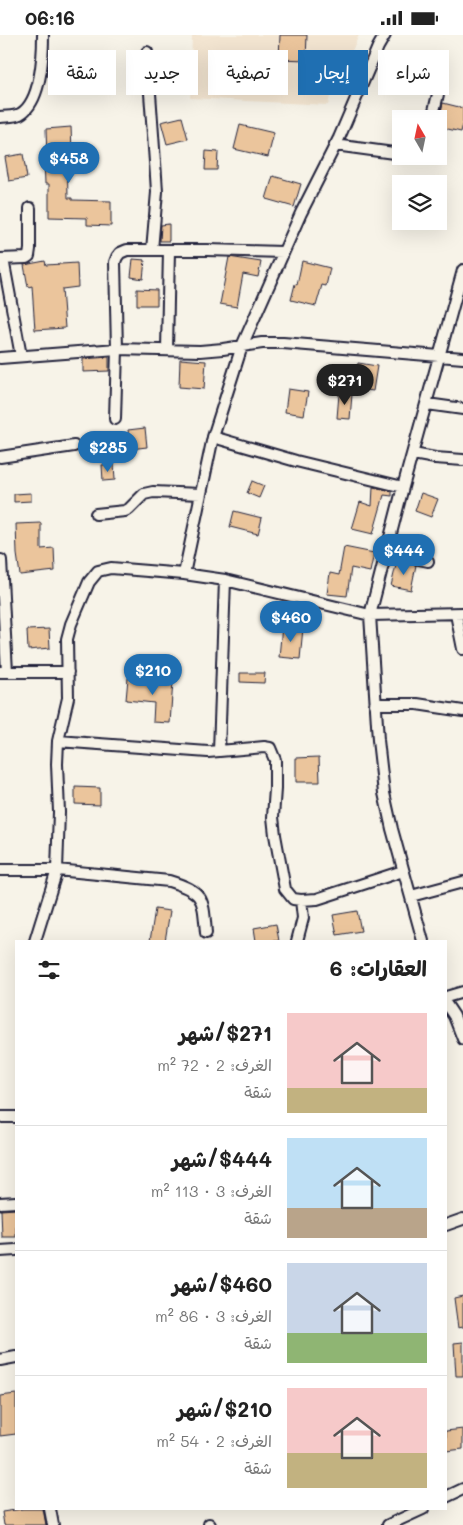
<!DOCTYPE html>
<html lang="ar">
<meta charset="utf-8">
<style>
:root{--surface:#fff;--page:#f6f6f6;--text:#222;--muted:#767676;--line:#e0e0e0;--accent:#1f6fb2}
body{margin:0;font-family:Mali,"Playpen Sans Arabic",sans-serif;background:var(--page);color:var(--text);direction:rtl;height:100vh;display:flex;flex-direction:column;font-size:19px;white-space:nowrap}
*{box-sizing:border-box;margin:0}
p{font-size:16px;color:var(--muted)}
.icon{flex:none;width:28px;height:28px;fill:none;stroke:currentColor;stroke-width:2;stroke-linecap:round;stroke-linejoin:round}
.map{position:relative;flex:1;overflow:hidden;direction:ltr}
.panel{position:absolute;left:15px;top:905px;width:432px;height:570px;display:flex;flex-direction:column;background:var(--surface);border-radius:0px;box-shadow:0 5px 20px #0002;direction:rtl}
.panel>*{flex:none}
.banner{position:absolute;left:15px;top:15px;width:434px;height:45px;direction:rtl;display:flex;gap:10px}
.needle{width:32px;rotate:351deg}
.buttons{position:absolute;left:392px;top:75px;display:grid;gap:10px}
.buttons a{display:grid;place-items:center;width:55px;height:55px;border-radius:0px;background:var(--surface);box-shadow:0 5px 20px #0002;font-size:25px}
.price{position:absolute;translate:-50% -42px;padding:0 11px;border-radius:18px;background:var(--accent);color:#fff;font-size:16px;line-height:32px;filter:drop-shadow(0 1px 2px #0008)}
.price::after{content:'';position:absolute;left:50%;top:30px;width:15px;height:11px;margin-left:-8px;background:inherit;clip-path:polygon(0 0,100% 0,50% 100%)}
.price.current{background:#222;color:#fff}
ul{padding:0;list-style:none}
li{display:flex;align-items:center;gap:15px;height:125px;padding:0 20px}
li+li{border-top:1px solid var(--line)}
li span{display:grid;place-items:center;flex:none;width:140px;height:100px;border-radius:0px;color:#555}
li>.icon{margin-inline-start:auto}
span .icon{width:60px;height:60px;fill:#fffc;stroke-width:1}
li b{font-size:21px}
h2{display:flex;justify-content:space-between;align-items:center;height:60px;padding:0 20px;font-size:21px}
.pill{padding:0 18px;border-radius:0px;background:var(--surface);box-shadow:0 5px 20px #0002;font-size:18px;line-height:45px}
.pill.current{background:var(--accent);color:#fff}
.status{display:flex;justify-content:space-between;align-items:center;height:35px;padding:0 25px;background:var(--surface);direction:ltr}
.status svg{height:14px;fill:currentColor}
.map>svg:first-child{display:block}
.built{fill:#f3e5d1}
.building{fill:#ebc59c;stroke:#22223b}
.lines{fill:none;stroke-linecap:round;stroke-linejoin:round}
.street-casing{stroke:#22223b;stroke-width:14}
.street{stroke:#f7f3e8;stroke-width:10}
</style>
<div class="status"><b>06:16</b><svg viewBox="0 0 49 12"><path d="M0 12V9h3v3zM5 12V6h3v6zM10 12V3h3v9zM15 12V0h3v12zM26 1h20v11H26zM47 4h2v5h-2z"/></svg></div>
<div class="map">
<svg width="463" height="1490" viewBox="0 0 463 1490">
<rect width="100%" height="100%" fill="#f7f3e8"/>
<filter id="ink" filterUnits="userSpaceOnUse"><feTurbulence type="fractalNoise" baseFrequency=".02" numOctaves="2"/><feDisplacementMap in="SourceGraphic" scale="10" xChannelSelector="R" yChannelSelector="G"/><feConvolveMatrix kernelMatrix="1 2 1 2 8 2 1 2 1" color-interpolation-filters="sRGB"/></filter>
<g filter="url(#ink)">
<path class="built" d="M192,0H359L342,38L334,43L328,70L190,63Z"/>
<path class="building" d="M280,0H307L306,25L279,24Z
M443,68L463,73V89L461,97L439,92V85Z
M182,82L188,104L167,109L161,87Z
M240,90L274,98L268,122L234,114Z
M71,92L72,116H67L68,163H72V165L111,166V191L87,190V183L49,182V149H45L44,123H47L46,94Z
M206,116L218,117L217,135H205Z
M23,119L27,143L9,146L5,122Z
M273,141L301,149L294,172L266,164Z
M169,189V206H160L161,190Z
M229,222L261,227L258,242L243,239L237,272L220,269Z
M133,224L145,225L143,244L131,242Z
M45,226L46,230L77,228L78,252L62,254L65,293L35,295L32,251L28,252L24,230Z
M302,226L330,233L326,251L322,250L316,271L291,265L295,249L297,250Z
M137,254L157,255V270H137Z
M109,322V336L83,337V324Z
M180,324L206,326L204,354L179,352Z
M358,328L377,331L373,356L354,353Z
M288,354L308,357L304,380L285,377Z
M339,359H352L350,384L337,383Z
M145,393L147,412L130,414L128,395Z
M114,429L115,445L103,446L102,430Z
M252,446L264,451L259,463L247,458Z
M373,452L392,456V461L384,460L373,499L352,494L360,467L372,471Z
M31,458V466L14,467V459Z
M421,458L438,464L431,482L415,476Z
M234,476L262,483L258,499L230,492Z
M41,488V514L54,513L55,536L20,540L17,519L16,489Z
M344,512L374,518L370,537L351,533L347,561L327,559L330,538L339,540Z
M397,526L416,530L411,555L391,551Z
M282,591L303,593L300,624L279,622Z
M49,594L50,613L28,615L27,595Z
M240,638H265L264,648L240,647Z
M128,643L156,647V644L173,646L170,688L153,687L154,668L126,665Z
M319,722L320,747H296V723Z
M75,752L100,753V770L75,769Z
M155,874L170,876L165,906H150Z
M357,876L361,896L337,900L333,880Z
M276,889L279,906H256L254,893Z
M16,1174V1202H2L1,1175Z
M463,1261V1292L458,1293L454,1263Z
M463,1307V1341H456L454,1308Z
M16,1359V1399L0,1401V1361Z
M463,1394V1414L446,1416V1396Z
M23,1474H43L46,1490H4L2,1477Z"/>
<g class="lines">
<defs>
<path id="street" d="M147,17L156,141L157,157L152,215
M0,82C6,81 14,82 20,79C41,67 43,21 43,0
M432,84L440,51
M335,110L401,119
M0,224L26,223L29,221L30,214V173
M3,224L21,321
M167,315L169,215
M0,323L117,314L200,316L223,314L262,308H283L463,323
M427,369L463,374
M115,384L117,314L115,227L117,222L120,218L127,215H207L283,217
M213,402L296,426L403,452
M413,419L435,423L463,425
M0,422L74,411
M96,479L125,476L129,474L144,459L153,457L201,459
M386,517L428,526
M1,525L7,637
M184,539L213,402L242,311L301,178L339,103L378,12L385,0
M456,579L463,614
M0,637H68
M375,669H417L463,676
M58,706L208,717L264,712L270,713L275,725V754L273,782L275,800L285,854L293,864L301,865L317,864L403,836
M219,716L225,545
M0,835H57L169,846C205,857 203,864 206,898
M411,861L463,847
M35,906L57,835L59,777L57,729L58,706L68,663L67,604L71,589L89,547L98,536L111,533L184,539L225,545L370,580L463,578
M297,906L303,883L301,865
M423,906L392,794L384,758L378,705L370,580L403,452L463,235
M446,962L463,957
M446,969L454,981L463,1004
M0,1082H16
M0,1168L16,1167
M446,1190L463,1184
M0,1216L16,1215
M0,1325L16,1322
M446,1462L463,1454
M50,1474L53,1490
M209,1489L210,1490
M388,1490L423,1474"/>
</defs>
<use href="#street" class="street-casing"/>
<use href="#street" class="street"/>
</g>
</g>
</svg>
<div class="buttons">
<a><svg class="needle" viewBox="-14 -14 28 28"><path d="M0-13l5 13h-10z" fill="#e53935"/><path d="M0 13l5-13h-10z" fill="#767676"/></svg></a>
<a><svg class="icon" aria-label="layers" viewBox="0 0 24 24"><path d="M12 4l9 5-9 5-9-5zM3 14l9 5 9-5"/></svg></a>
</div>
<b class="price" style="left:69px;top:149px">$458</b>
<b class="price current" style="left:345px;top:371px">$271</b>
<b class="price" style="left:108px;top:438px">$285</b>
<b class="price" style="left:404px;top:541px">$444</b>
<b class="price" style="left:291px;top:608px">$460</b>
<b class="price" style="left:153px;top:661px">$210</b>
<div class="banner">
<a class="pill">شراء</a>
<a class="pill current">إيجار</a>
<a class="pill">تصفية</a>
<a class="pill">جديد</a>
<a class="pill">شقة</a>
</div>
<section class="panel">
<h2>العقارات: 6<svg class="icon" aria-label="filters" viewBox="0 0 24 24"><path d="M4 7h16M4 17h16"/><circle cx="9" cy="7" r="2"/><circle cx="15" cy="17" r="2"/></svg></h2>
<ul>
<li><span style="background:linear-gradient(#f6c9c9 75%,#c2b280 0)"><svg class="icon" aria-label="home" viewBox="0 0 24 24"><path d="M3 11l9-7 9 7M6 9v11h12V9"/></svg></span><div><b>$271/شهر</b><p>الغرف: 2 · 72 m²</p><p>شقة</p></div></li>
<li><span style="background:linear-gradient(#bfe0f5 70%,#b9a48a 0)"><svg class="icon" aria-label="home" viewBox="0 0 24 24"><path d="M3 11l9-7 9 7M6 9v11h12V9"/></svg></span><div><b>$444/شهر</b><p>الغرف: 3 · 113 m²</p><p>شقة</p></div></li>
<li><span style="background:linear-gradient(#c9d6e8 70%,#8fb573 0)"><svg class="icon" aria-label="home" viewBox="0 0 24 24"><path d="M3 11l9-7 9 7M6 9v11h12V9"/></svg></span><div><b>$460/شهر</b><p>الغرف: 3 · 86 m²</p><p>شقة</p></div></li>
<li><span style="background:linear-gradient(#f6c9c9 65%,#c2b280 0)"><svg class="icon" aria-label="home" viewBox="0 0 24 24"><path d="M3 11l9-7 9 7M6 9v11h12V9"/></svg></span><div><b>$210/شهر</b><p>الغرف: 2 · 54 m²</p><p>شقة</p></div></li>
</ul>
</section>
</div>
